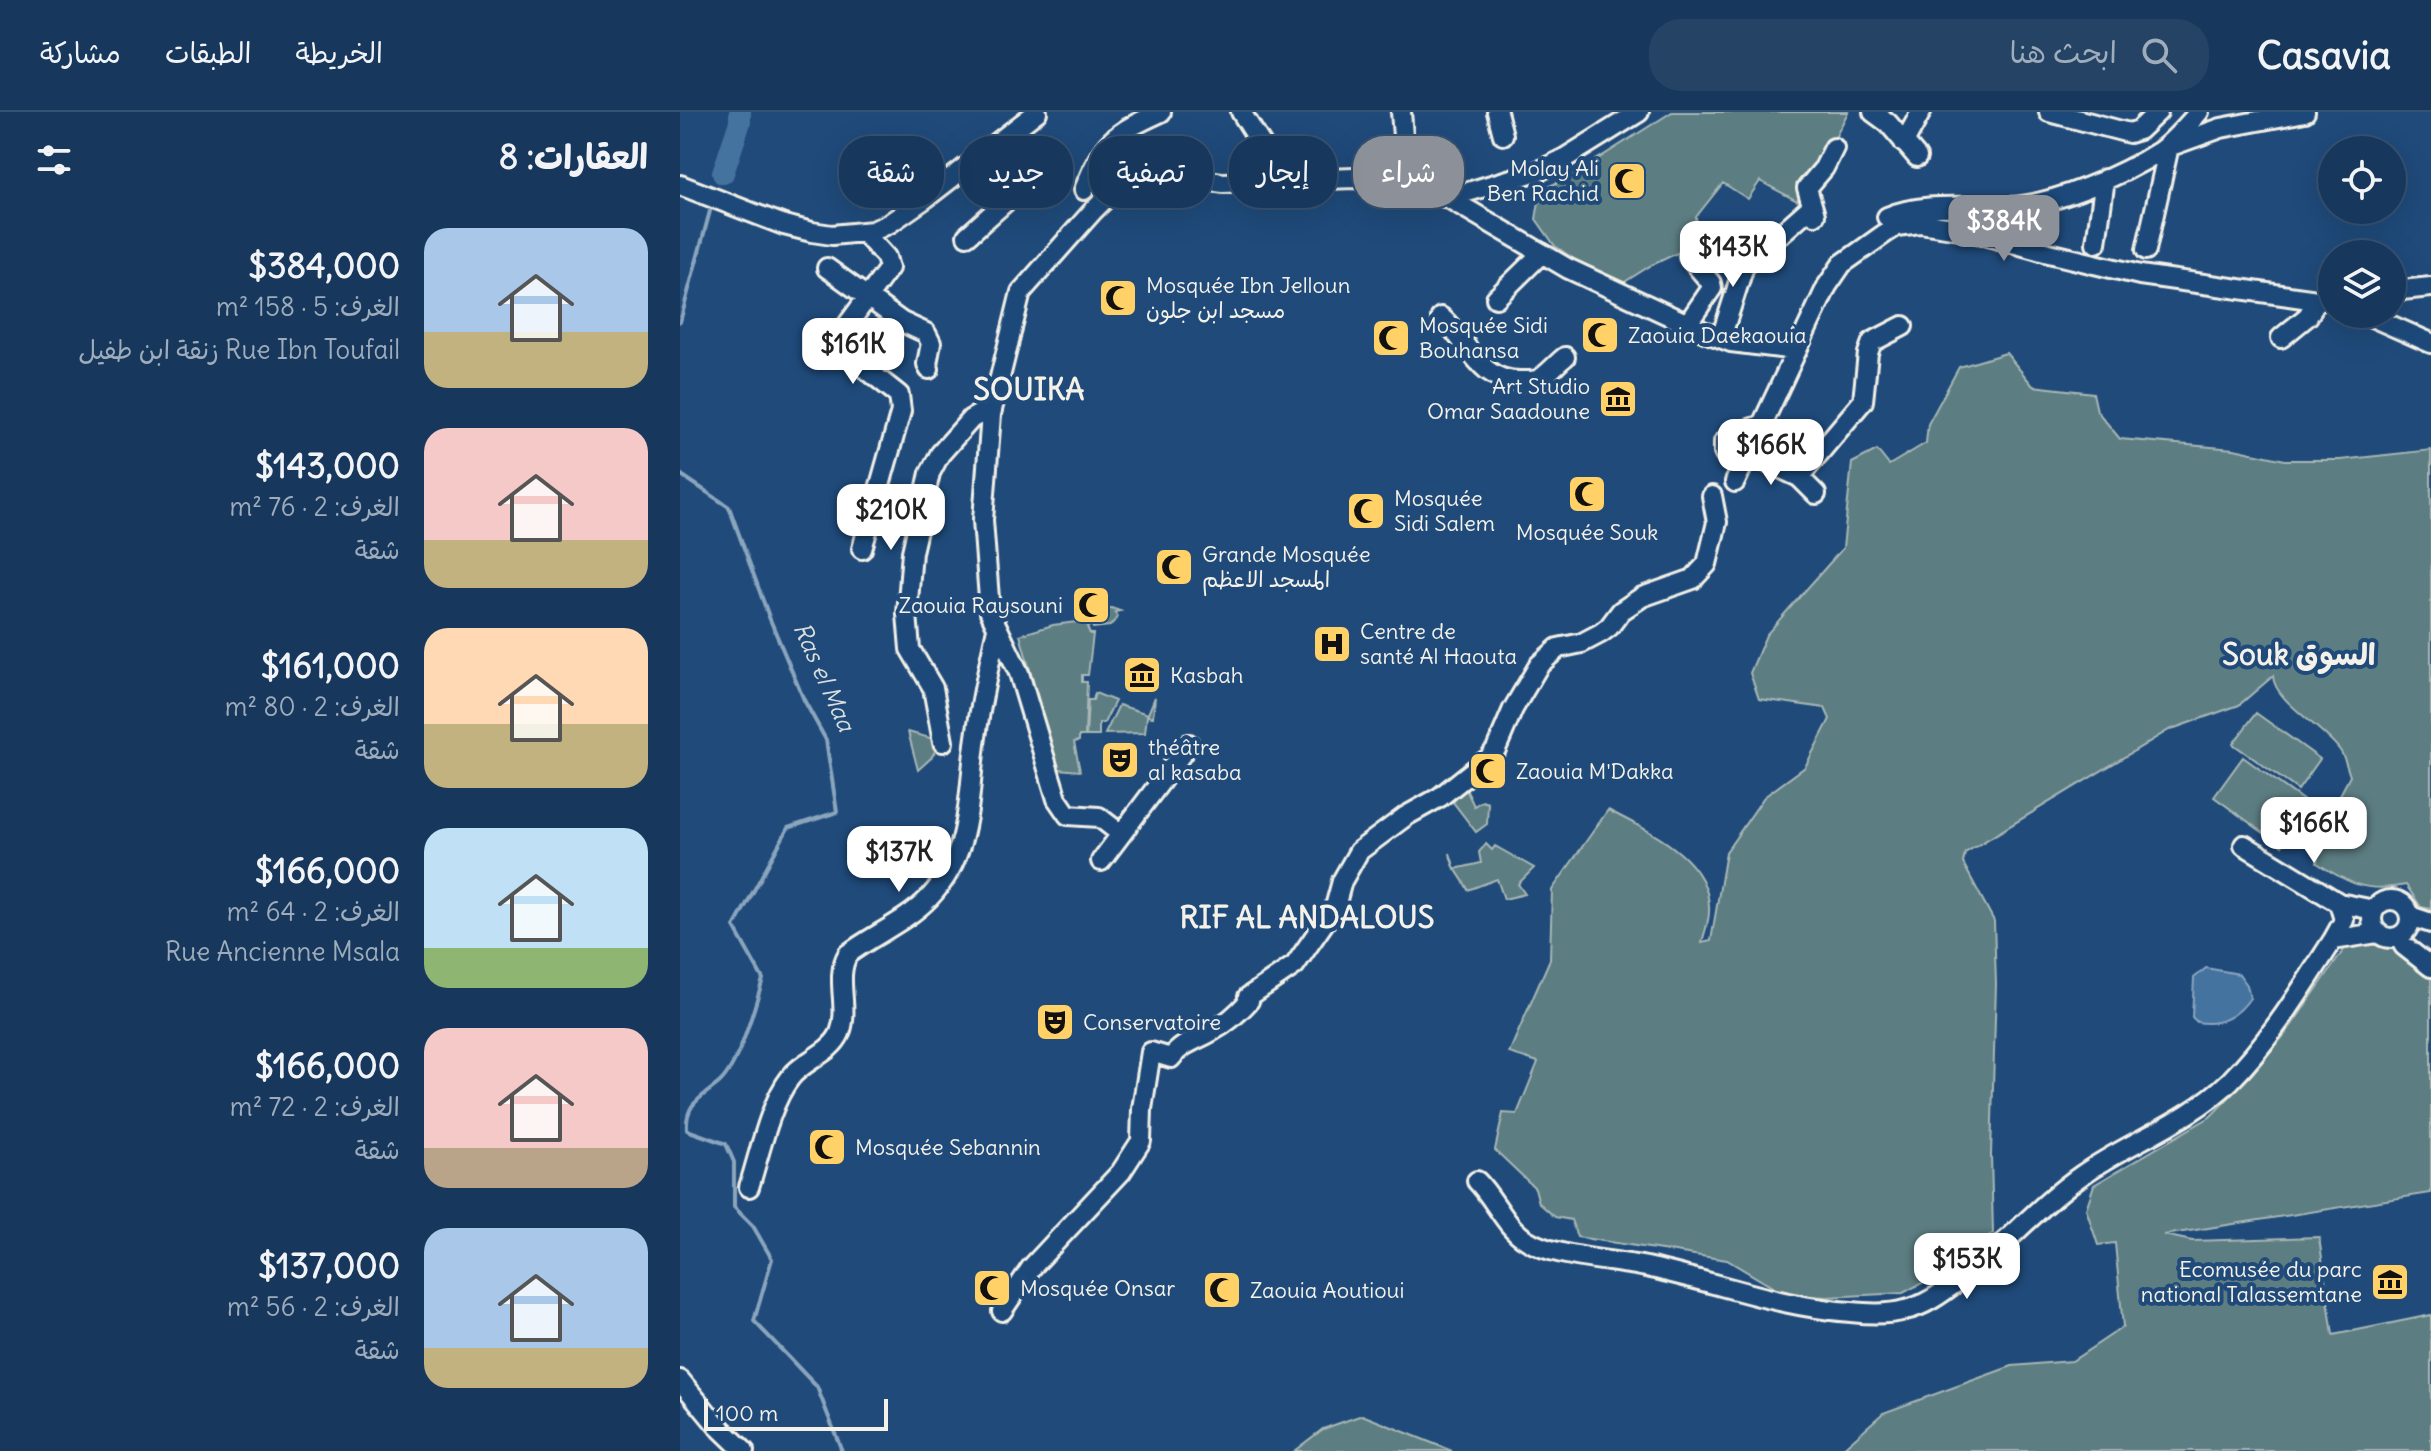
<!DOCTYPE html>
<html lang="ar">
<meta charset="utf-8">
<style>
:root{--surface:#17385c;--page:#244365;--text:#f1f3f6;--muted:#9eacbb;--line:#365272;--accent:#8c9099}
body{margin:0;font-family:Delius,"Playpen Sans Arabic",sans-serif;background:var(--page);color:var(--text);direction:rtl;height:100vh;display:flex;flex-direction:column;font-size:30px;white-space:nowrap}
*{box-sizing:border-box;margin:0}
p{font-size:26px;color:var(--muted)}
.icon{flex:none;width:44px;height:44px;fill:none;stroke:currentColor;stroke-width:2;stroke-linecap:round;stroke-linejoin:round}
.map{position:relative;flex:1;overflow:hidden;direction:ltr}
.details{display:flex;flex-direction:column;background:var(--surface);width:680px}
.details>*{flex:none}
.banner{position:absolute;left:24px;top:24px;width:760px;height:72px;direction:rtl;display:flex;gap:16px}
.tools{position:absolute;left:1638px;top:24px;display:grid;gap:16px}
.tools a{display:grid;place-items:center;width:88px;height:88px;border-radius:50%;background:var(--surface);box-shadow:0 8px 32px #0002,0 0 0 2px var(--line);font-size:40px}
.scale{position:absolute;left:24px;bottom:20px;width:184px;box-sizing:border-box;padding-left:8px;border:4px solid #f4f1e8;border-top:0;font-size:22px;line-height:28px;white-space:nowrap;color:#f4f1e8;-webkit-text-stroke:6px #1f4a7a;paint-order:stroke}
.price{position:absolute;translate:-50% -68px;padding:0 18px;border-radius:16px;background:#fff;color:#222;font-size:26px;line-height:52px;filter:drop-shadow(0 2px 4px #0008)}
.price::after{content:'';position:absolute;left:50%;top:48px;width:24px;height:18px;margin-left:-12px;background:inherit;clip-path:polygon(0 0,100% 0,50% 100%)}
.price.selected{background:var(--accent);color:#fff}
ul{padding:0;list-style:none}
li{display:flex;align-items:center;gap:24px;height:200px;padding:0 32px}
li span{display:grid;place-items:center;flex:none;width:224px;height:160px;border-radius:24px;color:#555}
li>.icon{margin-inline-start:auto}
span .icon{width:96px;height:96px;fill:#fffc;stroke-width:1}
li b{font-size:34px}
h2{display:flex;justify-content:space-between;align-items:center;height:96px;padding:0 32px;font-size:34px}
.chip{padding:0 28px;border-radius:32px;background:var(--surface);box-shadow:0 8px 32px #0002,0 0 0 2px var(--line);font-size:28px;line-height:72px}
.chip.selected{background:var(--accent);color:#fff}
header{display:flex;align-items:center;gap:48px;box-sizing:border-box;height:112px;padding:0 40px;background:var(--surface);border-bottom:2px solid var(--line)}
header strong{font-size:38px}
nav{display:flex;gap:44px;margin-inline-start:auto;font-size:28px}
.search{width:560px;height:72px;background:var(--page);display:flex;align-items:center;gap:20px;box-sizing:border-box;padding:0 28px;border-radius:32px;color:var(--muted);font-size:30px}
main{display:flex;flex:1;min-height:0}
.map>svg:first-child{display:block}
.green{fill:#5c7d82;stroke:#a8b7b5;stroke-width:2}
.water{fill:#4573a0;stroke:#8ba5bd;stroke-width:2}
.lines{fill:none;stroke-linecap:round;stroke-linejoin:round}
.stream{stroke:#8ba5bd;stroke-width:4}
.river{stroke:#4573a0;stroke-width:22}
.minor-casing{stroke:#f4f1e8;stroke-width:24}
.minor{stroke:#1f4a7a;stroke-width:18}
.labels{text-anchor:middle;stroke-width:8;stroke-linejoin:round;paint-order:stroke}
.poi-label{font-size:22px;fill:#f4f1e8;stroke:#1f4a7a;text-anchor:start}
.water-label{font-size:24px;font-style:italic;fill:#dadedd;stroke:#1f4a7a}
.district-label{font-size:30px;font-weight:bold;fill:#f4f1e8;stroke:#1f4a7a}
</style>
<header>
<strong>Casavia</strong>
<div class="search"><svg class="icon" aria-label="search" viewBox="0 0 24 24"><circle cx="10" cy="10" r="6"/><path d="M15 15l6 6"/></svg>ابحث هنا</div>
<nav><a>الخريطة</a><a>الطبقات</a><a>مشاركة</a></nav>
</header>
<main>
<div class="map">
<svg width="1751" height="1339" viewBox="0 0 1751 1339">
<rect width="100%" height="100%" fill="#1f4a7a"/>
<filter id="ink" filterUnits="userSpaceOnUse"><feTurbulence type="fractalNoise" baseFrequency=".0125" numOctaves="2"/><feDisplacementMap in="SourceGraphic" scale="16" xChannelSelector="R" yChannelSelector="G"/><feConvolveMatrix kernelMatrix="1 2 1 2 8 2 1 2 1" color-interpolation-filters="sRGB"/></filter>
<g filter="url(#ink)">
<path class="green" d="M992,0H1168L1139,58L1126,73L1117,89L1080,69L1068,87L1043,71L1016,105L1020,130L970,154L943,171L914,161L875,134L856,107L861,78L889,65Z
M1326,241L1353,274L1413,281L1417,299L1440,327L1554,337L1605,348H1660L1751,338V797L1741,795L1726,773C1687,781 1669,772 1637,751L1642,717L1670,664C1667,656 1665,646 1661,640C1646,616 1594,590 1593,564L1559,593L1489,618L1285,741L1283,751L1314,809L1316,872L1311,1043L1313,1121L1277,1153L1223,1181L1147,1185L1106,1183L1047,1148L897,1125L891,1108L875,1105L859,1091L855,1076L815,1038L823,1001L837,1002L858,950L829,941L870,847L872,778L928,698C968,719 1032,746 1029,800C1029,810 1024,821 1022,831L1031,829L1046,740L1084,685L1125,655L1150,607L1145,596L1079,587L1070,561L1086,523L1163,436L1172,351L1197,338L1209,353L1246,331L1248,312L1279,255Z
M431,496L440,499L435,500L437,506L430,514L413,516L412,513L407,515L410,522H413L408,563H402V570H407L405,624H399V629L394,630L400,659L378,657L340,523L373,513L420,507Z
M415,581L435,589L424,611H419V624H406L408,588H413Z
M475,585L473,605L467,604L465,621L425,622L439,593L468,602Z
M1576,601L1640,647L1618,678L1553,632Z
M228,620L261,629L251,646L238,658Z
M1563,645L1631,694L1602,734L1534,685Z
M784,673L794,694L802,689L808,691L807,712L796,720L773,690L782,680L779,677Z
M806,732L812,738L815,734L854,756L838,772L845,782L824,787L817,767L788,778C782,764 771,756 770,741L775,757L801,751L799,740Z
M1670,829L1717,835L1751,864V1081L1484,1123L1512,1129L1639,1125L1653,1223L1751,1203V1339H1160L1203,1301L1332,1254L1392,1249L1443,1215L1435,1131L1418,1133L1406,1097L1414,1073L1530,1005L1572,962L1607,920Z
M682,1303L772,1339H614L643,1317Z"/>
<path class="water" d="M1526,856L1559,862L1567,873L1570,886C1557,905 1540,914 1517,910L1512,905L1514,866Z"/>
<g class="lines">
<path class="stream" d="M0,210L30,99
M0,362L49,395L89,505L124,588L146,628L157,700L108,716L54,815L83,867C75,893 60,951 40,970C22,986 5,990 7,1018L46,1032L54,1050V1095L73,1114L92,1147L74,1209L137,1275L162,1339"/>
<path class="river" d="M43,61L60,10V0"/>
<defs>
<path id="minor" d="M561,0L604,68
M721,0L727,73
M817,0L823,23
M1193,0L1208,11L1237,45
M1369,0L1449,21L1459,18L1478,0
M1224,31L1241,0
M1488,35L1541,16L1625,0
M0,73L104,113L132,120L152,123L193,119L210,111L246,86L357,0
M404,78C424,28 433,22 481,0
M768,86L887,156L1027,221L1051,230L1116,238
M1135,103L1127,76L1144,56L1154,36
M1207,105C1244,89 1290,97 1330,95C1374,93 1443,63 1480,39C1494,29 1507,13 1519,0
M287,124L367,53
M1416,131L1425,67
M1466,138L1489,34
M147,156L222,210L246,221L251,231L247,252L249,257
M1712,179L1751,175
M816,186L862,141
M1685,202L1751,231
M761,205C790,230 798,271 843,269C848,269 857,269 861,266C870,260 877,251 885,245
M1008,211L1032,176L1031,171L1009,145
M1041,226L1064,154L1132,94
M1601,226L1628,204L1637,188
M1067,341L1119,365L1136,382
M1065,347H1049L1044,340V330L1052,323L1081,313
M1119,365L1183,289L1188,241L1192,230L1223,214
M1055,370L1147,174L1162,152L1207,120L1217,114L1240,111L1286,118L1369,141L1460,163L1637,188H1652
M182,437L221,299L219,283L157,234L160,223L209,156L206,145L184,121
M263,630L253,576L230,537L227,502L232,440L250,361L260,342L291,307L298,303L311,302
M441,722L419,705L388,703L377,687L339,561L310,500L303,408L311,302L341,180L412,100L447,65L461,59L543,71L674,66L727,73L768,86L861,58L885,46L959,0
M1564,733L1659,791L1694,798
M421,749L509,632
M1692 807a19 19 0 1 1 38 0a19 19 0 1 1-38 0Z
M1730,804L1751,811
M1719,825L1724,834L1751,855
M1653,828L1664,808L1659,791
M797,1069C815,1087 825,1115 847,1128C874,1146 937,1148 971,1156C1039,1171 1100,1195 1171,1200C1189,1202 1208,1203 1225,1198C1245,1194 1262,1181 1278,1169C1322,1138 1357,1094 1402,1063C1450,1029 1507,1011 1550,969C1590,929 1622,876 1653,828L1697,821
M69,1075C79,1044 90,991 110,966C123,948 151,942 160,921C170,896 154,865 168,842C193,823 227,809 249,786C294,739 287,684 296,625C301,588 309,552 317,517
M322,1199L351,1156L441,1060L461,1029L462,997L471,940L491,946C503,930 518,928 534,918C548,911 559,900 569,889L568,885L615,853L655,795L662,769L679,739L726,704L760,685L809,646L816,637L833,597L859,553L878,536L902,531L921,521L929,515L941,499L962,485L1013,467L1027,452L1037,410L1032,384
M0,1268L37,1313L64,1339"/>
</defs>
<use href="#minor" class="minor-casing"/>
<use href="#minor" class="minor"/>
</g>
</g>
<defs>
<symbol id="mosque-square" viewBox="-11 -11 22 22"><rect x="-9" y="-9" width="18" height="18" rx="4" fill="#ffd166" stroke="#1f4a7a"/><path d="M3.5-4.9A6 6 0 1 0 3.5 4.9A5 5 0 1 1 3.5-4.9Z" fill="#111"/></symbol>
<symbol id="museum-square" viewBox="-11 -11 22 22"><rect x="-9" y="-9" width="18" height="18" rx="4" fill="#ffd166" stroke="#1f4a7a"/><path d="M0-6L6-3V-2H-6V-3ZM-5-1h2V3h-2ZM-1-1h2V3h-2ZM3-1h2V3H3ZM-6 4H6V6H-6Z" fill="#111"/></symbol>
<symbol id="hospital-square" viewBox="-11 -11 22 22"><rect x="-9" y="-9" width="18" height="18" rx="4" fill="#ffd166" stroke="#1f4a7a"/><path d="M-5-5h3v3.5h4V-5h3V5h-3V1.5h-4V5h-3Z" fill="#111"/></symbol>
<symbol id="theatre-square" viewBox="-11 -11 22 22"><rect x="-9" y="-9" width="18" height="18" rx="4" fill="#ffd166" stroke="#1f4a7a"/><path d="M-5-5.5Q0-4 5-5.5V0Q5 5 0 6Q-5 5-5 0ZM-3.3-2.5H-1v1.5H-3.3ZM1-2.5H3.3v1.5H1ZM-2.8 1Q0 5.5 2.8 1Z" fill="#111"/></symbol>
</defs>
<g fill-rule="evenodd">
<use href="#mosque-square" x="925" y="47" width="44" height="44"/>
<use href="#mosque-square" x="416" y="164" width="44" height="44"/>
<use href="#mosque-square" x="898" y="201" width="44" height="44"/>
<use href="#mosque-square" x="689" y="204" width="44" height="44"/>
<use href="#museum-square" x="916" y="265" width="44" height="44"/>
<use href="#mosque-square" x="885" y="360" width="44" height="44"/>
<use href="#mosque-square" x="664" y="377" width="44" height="44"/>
<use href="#mosque-square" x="472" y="433" width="44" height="44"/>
<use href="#mosque-square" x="389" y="471" width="44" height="44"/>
<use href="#hospital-square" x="630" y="510" width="44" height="44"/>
<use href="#museum-square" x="440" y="541" width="44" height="44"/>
<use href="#theatre-square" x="418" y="626" width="44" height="44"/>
<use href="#mosque-square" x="786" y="637" width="44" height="44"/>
<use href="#theatre-square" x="353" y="888" width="44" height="44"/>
<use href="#mosque-square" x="125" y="1013" width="44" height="44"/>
<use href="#museum-square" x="1688" y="1148" width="44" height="44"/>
<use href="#mosque-square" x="290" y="1154" width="44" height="44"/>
<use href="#mosque-square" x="520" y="1156" width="44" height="44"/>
</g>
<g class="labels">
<g class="poi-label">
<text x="919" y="64" text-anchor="end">Molay Ali<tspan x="919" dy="25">Ben Rachid</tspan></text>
<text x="466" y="181">Mosquée Ibn Jelloun<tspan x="466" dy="25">مسجد ابن جلون</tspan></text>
<text x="739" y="221">Mosquée Sidi<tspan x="739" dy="25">Bouhansa</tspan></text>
<text x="948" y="231">Zaouia Daekaouia</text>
<text x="910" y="282" text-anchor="end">Art Studio<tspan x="910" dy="25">Omar Saadoune</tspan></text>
<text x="714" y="394">Mosquée<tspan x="714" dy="25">Sidi Salem</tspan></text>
<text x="907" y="428" text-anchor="middle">Mosquée Souk</text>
<text x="522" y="450">Grande Mosquée<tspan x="522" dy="25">المسجد الاعظم</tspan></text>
<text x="383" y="501" text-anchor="end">Zaouia Raysouni</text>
<text x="680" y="527">Centre de<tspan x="680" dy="25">santé Al Haouta</tspan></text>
<text x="490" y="571">Kasbah</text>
<text x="468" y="643">théâtre<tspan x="468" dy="25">al kasaba</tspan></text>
<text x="836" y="667">Zaouia M'Dakka</text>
<text x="403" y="918">Conservatoire</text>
<text x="175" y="1043">Mosquée Sebannin</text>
<text x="1682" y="1165" text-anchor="end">Ecomusée du parc<tspan x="1682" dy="25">national Talassemtane</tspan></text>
<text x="340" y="1184">Mosquée Onsar</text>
<text x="570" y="1186">Zaouia Aoutioui</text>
</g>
<g class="water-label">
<text transform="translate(144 565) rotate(66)" y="8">Ras el Maa</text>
</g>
<g class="district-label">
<text x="349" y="288">SOUIKA</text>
<text x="1619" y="553">Souk السوق</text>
<text x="627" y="816">RIF AL ANDALOUS</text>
</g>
</g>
</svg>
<div class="tools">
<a><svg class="icon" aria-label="locate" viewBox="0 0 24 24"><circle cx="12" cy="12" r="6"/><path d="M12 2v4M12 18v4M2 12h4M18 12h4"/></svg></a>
<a><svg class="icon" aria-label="layers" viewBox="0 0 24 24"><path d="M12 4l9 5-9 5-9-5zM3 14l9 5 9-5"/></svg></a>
</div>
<div class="scale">100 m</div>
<b class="price selected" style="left:1324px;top:151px">$384K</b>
<b class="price" style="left:1053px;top:177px">$143K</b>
<b class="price" style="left:173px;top:274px">$161K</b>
<b class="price" style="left:1091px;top:375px">$166K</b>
<b class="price" style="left:211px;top:440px">$210K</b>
<b class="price" style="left:1634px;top:753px">$166K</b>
<b class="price" style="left:219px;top:782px">$137K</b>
<b class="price" style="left:1287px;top:1189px">$153K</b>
<div class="banner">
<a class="chip selected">شراء</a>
<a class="chip">إيجار</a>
<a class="chip">تصفية</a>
<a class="chip">جديد</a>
<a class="chip">شقة</a>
</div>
</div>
<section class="details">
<h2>العقارات: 8<svg class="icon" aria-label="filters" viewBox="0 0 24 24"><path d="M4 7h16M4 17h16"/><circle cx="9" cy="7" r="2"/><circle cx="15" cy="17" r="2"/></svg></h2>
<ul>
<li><span style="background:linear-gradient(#a9c7e8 65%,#c2b280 0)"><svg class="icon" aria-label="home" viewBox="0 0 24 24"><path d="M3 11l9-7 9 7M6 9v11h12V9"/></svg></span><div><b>$384,000</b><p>الغرف: 5 · 158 m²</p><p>Rue Ibn Toufail زنقة ابن طفيل</p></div></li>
<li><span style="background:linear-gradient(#f6c9c9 70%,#c2b280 0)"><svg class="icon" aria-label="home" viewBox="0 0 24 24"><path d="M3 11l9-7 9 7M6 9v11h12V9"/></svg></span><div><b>$143,000</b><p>الغرف: 2 · 76 m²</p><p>شقة</p></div></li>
<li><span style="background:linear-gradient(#ffd9b3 60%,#c2b280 0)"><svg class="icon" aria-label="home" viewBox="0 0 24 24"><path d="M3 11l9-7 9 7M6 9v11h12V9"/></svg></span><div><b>$161,000</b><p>الغرف: 2 · 80 m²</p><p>شقة</p></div></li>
<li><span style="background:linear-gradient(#bfe0f5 75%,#8fb573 0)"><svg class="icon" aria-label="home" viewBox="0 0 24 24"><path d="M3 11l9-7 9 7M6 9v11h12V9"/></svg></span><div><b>$166,000</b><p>الغرف: 2 · 64 m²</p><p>Rue Ancienne Msala</p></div></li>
<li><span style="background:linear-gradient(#f6c9c9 75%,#b9a48a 0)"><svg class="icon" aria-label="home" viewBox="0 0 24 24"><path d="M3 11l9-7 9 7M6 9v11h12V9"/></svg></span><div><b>$166,000</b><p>الغرف: 2 · 72 m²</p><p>شقة</p></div></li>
<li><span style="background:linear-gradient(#a9c7e8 75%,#c2b280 0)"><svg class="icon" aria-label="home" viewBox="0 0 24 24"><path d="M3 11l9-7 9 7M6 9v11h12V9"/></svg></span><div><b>$137,000</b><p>الغرف: 2 · 56 m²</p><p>شقة</p></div></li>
</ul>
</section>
</main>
